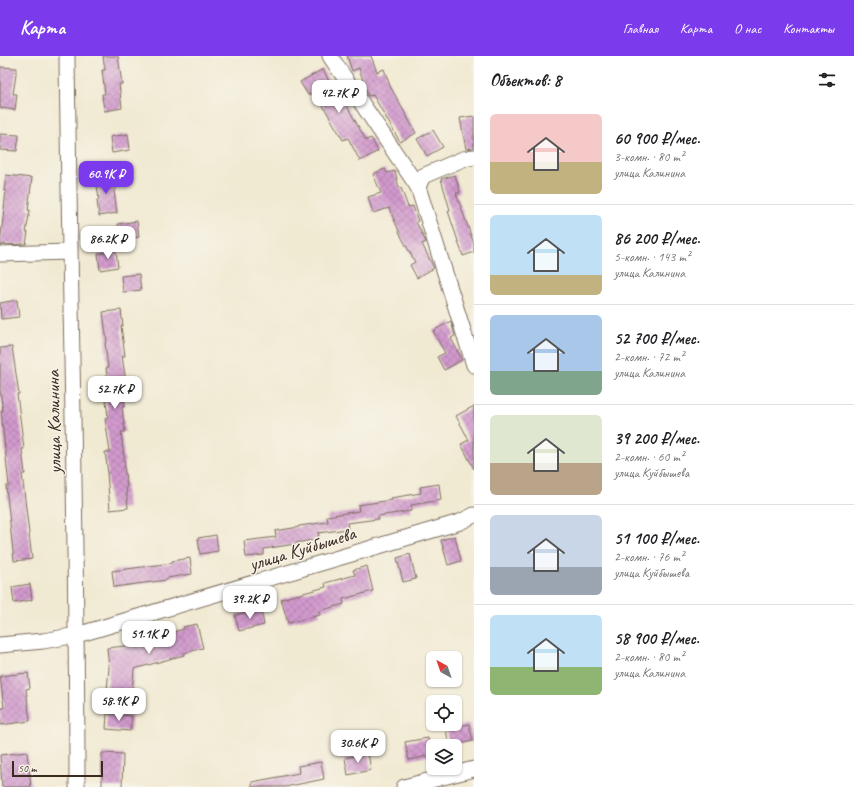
<!DOCTYPE html>
<html lang="ru">
<meta charset="utf-8">
<style>
:root{--surface:#fff;--page:#f2f2f2;--text:#202124;--muted:#757577;--line:#e0e0e0;--accent:#7c3aed}
body{margin:0;font-family:Caveat,sans-serif;background:var(--page);color:var(--text);height:100vh;display:flex;flex-direction:column;font-size:15px;white-space:nowrap}
*{box-sizing:border-box;margin:0}
p{font-size:13px;color:var(--muted)}
.icon{flex:none;width:22px;height:22px;fill:none;stroke:currentColor;stroke-width:2;stroke-linecap:round;stroke-linejoin:round}
.map{position:relative;flex:1;overflow:hidden}
.side{display:flex;flex-direction:column;background:var(--surface);width:380px}
.side>*{flex:none}
.needle{width:26px;rotate:320deg}
.tools{position:absolute;left:426px;top:595px;display:grid;gap:8px}
.tools a{display:grid;place-items:center;width:36px;height:36px;border-radius:6px;background:var(--surface);box-shadow:0 1px 3px #0004;font-size:20px}
.scale{position:absolute;left:12px;bottom:10px;width:91px;box-sizing:border-box;padding-left:4px;border:2px solid #3b2a1e;border-top:0;font-size:11px;line-height:14px;white-space:nowrap;color:#3b2a1e;-webkit-text-stroke:3px #f7f3e8;paint-order:stroke}
.price{position:absolute;translate:-50% -34px;padding:0 9px;border-radius:8px;background:#fff;color:#222;font-size:13px;line-height:26px;filter:drop-shadow(0 1px 2px #0008)}
.price::after{content:'';position:absolute;left:50%;top:24px;width:12px;height:9px;margin-left:-6px;background:inherit;clip-path:polygon(0 0,100% 0,50% 100%)}
.price.selected{background:var(--accent);color:#fff}
ul{padding:0;list-style:none}
li{display:flex;align-items:center;gap:12px;height:100px;padding:0 16px}
li+li{border-top:1px solid var(--line)}
li span{display:grid;place-items:center;flex:none;width:112px;height:80px;border-radius:6px;color:#555}
li>.icon{margin-inline-start:auto}
span .icon{width:48px;height:48px;fill:#fffc;stroke-width:1}
li b{font-size:17px}
h2{display:flex;justify-content:space-between;align-items:center;height:48px;padding:0 16px;font-size:17px}
header{display:flex;align-items:center;gap:24px;box-sizing:border-box;height:56px;padding:0 20px;background:var(--accent);color:#fff}
header strong{font-size:19px}
nav{display:flex;gap:22px;margin-inline-start:auto;font-size:14px}
main{display:flex;flex:1;min-height:0}
.map>svg:first-child{display:block}
.building{fill:url(#building-cross-hatch)}
.lines{fill:none;stroke-linecap:round;stroke-linejoin:round}
.minor-casing{stroke:#7b6d5d;stroke-width:17}
.minor{stroke:#fff;stroke-width:15}
.labels{text-anchor:middle;stroke-width:3;stroke-linejoin:round;paint-order:stroke}
.street-label{font-size:19px;fill:#3b2a1e;stroke:#f7f3e8}
</style>
<header>
<strong>Карта</strong>
<nav><a>Главная</a><a>Карта</a><a>О нас</a><a>Контакты</a></nav>
</header>
<main>
<div class="map">
<svg width="474" height="731" viewBox="0 0 474 731">
<defs>
<pattern id="building-cross-hatch" width="8" height="8" patternUnits="userSpaceOnUse"><rect width="8" height="8" fill="#d29ace"/><path d="M0 0l8 8M0 8l8-8" fill="none" stroke="#ac7ea7"/></pattern>
</defs>
<rect width="100%" height="100%" fill="#f7f3e8"/>
<filter id="ink" filterUnits="userSpaceOnUse"><feTurbulence type="fractalNoise" baseFrequency=".025" numOctaves="2"/><feDisplacementMap in="SourceGraphic" scale="8" xChannelSelector="R" yChannelSelector="G"/><feConvolveMatrix kernelMatrix="1 2 1 2 8 2 1 2 1" color-interpolation-filters="sRGB"/></filter>
<filter id="wash" filterUnits="userSpaceOnUse"><feTurbulence type="fractalNoise" baseFrequency=".012" numOctaves="4" result="noise"/><feDisplacementMap in="SourceGraphic" scale="16" xChannelSelector="R" yChannelSelector="G"/><feGaussianBlur stdDeviation="0.9" result="paint"/><feColorMatrix in="noise" values="0 0 0 0 0 0 0 0 0 0 0 0 0 0 0 0 0 1.4 0 .05"/><feComposite in="paint" operator="in"/></filter>
<g filter="url(#wash)">
<rect width="100%" height="100%" fill="#f1ead3"/>
<g id="blocks">
<path class="building" d="M103,0H118L122,28H119L122,52L104,55L102,38H105L102,14H105Z
M347,0H371L377,16L384,13L390,30L416,77L400,86L373,39L368,40L359,12L352,15Z
M0,11L17,12L13,38H17L15,54L0,52Z
M323,13L335,38L339,36L366,84L371,82L378,95L360,105L348,82L343,84L315,36L308,39L300,26Z
M474,60V92L466,93L460,62Z
M433,74L443,91L427,100L417,83Z
M0,78L19,79L17,95L0,94Z
M128,78L130,94L112,97L110,81Z
M385,113L387,117L395,115L399,132H401L408,151L413,150L418,165L416,166L426,186L422,188L434,212L417,222L410,209L415,206L402,182L389,152L373,157L368,141L381,137L373,118Z
M114,118L116,134L114,135L117,157L99,160L97,144H99L96,121Z
M6,119L32,122L28,154H30L26,176H28L26,188L0,189L6,135H4Z
M455,119L460,136L456,137L474,188V196L463,200L448,155L450,154L441,123Z
M137,165L139,181L121,184L118,168Z
M116,195L118,211L100,214L98,198Z
M139,218L141,234L123,236L121,220Z
M17,244L19,261L1,263L0,247Z
M121,254L123,270H121L125,300H122L126,326L122,327L125,350L122,351L125,376H121L125,410H124L127,431H126L128,452L110,454L107,417H108L105,396H110L105,362L108,361L105,336H109L106,312H108L105,287L107,286L103,256Z
M451,265L455,280L451,282L462,304L444,314L437,301L445,297L433,275Z
M12,291L19,338H17L24,393H22L25,418H22L32,503L14,505L6,430H9L1,355H3L0,334V292Z
M474,350V413L461,388L469,384L456,360Z
M439,428L441,444L411,449V455L378,460V463L347,467L348,473L318,477L319,483L295,487V488L264,493V499L246,501L244,485L276,481L275,475L299,471V470L328,466L327,460L359,455L358,449L392,444L391,442L421,437L420,431Z
M216,479L218,495L200,498L198,482Z
M455,480L461,505L448,509L441,484Z
M410,498L416,523L403,526L397,502Z
M190,502L192,518L167,522V524L114,531L112,515L172,507V505Z
M367,510L373,535L343,543L344,548L319,555L320,559L288,567L281,543L326,531L325,527L355,519L353,514Z
M30,528L32,544L14,547L12,531Z
M261,553L264,569L239,575L235,559Z
M197,568L203,592L184,597V599L134,613L132,636L107,634L109,612L107,592L143,588L142,584L184,573L183,571Z
M28,617L30,632L26,633L30,665L1,669L0,653L4,652L0,620Z
M107,658L132,660L130,675L106,673Z
M469,668L473,685L449,690L446,673Z
M428,682L432,699L409,704L405,686Z
M27,696L31,731H2L0,699Z
M102,697L123,698L122,731H102Z
M368,697L371,714L348,719L345,702Z
M321,706L324,723L285,731H252V726L299,717L298,710Z"/>
</g>
</g>
<g filter="url(#ink)">
<use href="#blocks" fill-opacity="0" stroke="#7b6d5d" stroke-width="1"/>
<g class="lines">
<defs>
<path id="minor" d="M67,0C70,244 77,487 77,731
M330,0L418,131L474,309
M418,131L423,120L463,103L474,101
M0,198L69,196
M0,589L43,585L77,579L460,466L474,459
M404,731L474,713"/>
</defs>
<use href="#minor" class="minor-casing"/>
<use href="#minor" class="minor"/>
</g>
</g>
<g class="labels">
<g class="street-label">
<text transform="translate(53 366) rotate(-91)" y="7">улица Калинина</text>
<text transform="translate(302 492) rotate(-17)" y="7">улица Куйбышева</text>
</g>
</g>
</svg>
<div class="tools">
<a><svg class="needle" viewBox="-14 -14 28 28"><path d="M0-13l5 13h-10z" fill="#e53935"/><path d="M0 13l5-13h-10z" fill="#757577"/></svg></a>
<a><svg class="icon" aria-label="locate" viewBox="0 0 24 24"><circle cx="12" cy="12" r="6"/><path d="M12 2v4M12 18v4M2 12h4M18 12h4"/></svg></a>
<a><svg class="icon" aria-label="layers" viewBox="0 0 24 24"><path d="M12 4l9 5-9 5-9-5zM3 14l9 5 9-5"/></svg></a>
</div>
<div class="scale">50 m</div>
<b class="price" style="left:339px;top:58px">42.7K ₽</b>
<b class="price selected" style="left:106px;top:139px">60.9K ₽</b>
<b class="price" style="left:108px;top:204px">86.2K ₽</b>
<b class="price" style="left:115px;top:354px">52.7K ₽</b>
<b class="price" style="left:250px;top:564px">39.2K ₽</b>
<b class="price" style="left:149px;top:599px">51.1K ₽</b>
<b class="price" style="left:119px;top:666px">58.9K ₽</b>
<b class="price" style="left:358px;top:708px">30.6K ₽</b>
</div>
<section class="side">
<h2>Объектов: 8<svg class="icon" aria-label="filters" viewBox="0 0 24 24"><path d="M4 7h16M4 17h16"/><circle cx="9" cy="7" r="2"/><circle cx="15" cy="17" r="2"/></svg></h2>
<ul>
<li><span style="background:linear-gradient(#f6c9c9 60%,#c2b280 0)"><svg class="icon" aria-label="home" viewBox="0 0 24 24"><path d="M3 11l9-7 9 7M6 9v11h12V9"/></svg></span><div><b>60 900 ₽/мес.</b><p>3-комн. · 80 m²</p><p>улица Калинина</p></div></li>
<li><span style="background:linear-gradient(#bfe0f5 75%,#c2b280 0)"><svg class="icon" aria-label="home" viewBox="0 0 24 24"><path d="M3 11l9-7 9 7M6 9v11h12V9"/></svg></span><div><b>86 200 ₽/мес.</b><p>5-комн. · 143 m²</p><p>улица Калинина</p></div></li>
<li><span style="background:linear-gradient(#a9c7e8 70%,#7fa58c 0)"><svg class="icon" aria-label="home" viewBox="0 0 24 24"><path d="M3 11l9-7 9 7M6 9v11h12V9"/></svg></span><div><b>52 700 ₽/мес.</b><p>2-комн. · 72 m²</p><p>улица Калинина</p></div></li>
<li><span style="background:linear-gradient(#dfe7d0 60%,#b9a48a 0)"><svg class="icon" aria-label="home" viewBox="0 0 24 24"><path d="M3 11l9-7 9 7M6 9v11h12V9"/></svg></span><div><b>39 200 ₽/мес.</b><p>2-комн. · 60 m²</p><p>улица Куйбышева</p></div></li>
<li><span style="background:linear-gradient(#c9d6e8 65%,#9aa5b1 0)"><svg class="icon" aria-label="home" viewBox="0 0 24 24"><path d="M3 11l9-7 9 7M6 9v11h12V9"/></svg></span><div><b>51 100 ₽/мес.</b><p>2-комн. · 76 m²</p><p>улица Куйбышева</p></div></li>
<li><span style="background:linear-gradient(#bfe0f5 65%,#8fb573 0)"><svg class="icon" aria-label="home" viewBox="0 0 24 24"><path d="M3 11l9-7 9 7M6 9v11h12V9"/></svg></span><div><b>58 900 ₽/мес.</b><p>2-комн. · 80 m²</p><p>улица Калинина</p></div></li>
</ul>
</section>
</main>
